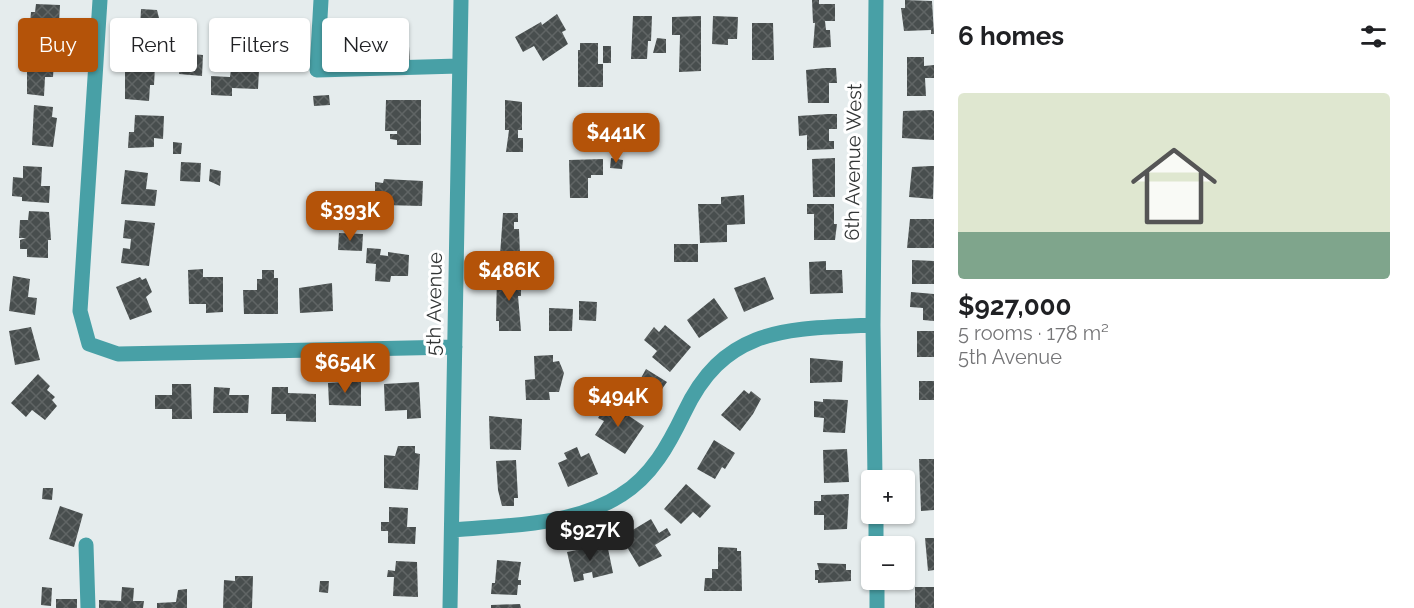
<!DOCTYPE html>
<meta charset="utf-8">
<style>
:root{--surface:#fff;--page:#f2f2f2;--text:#202124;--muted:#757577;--accent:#b45309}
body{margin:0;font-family:Raleway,sans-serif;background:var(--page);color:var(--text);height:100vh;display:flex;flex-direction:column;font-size:22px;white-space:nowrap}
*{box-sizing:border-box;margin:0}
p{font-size:20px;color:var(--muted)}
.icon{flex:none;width:33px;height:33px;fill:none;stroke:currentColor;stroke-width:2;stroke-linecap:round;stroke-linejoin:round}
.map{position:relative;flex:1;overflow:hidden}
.drawer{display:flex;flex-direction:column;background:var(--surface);width:480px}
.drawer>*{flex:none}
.top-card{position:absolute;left:18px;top:18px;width:570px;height:54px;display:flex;gap:12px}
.buttons{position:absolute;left:861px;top:470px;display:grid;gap:12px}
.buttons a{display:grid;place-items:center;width:54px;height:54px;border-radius:6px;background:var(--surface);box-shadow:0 2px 4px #0004;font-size:30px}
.price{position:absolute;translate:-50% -51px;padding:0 14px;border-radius:12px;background:var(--accent);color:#fff;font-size:20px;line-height:39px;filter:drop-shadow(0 2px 3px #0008)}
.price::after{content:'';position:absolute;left:50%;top:36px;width:18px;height:14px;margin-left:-9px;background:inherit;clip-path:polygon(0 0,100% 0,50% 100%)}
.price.current{background:#222;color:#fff}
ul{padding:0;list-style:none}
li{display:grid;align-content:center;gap:12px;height:318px;padding:0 24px}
li span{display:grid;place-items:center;height:186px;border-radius:6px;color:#555}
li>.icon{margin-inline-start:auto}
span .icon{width:108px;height:108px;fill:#fffc;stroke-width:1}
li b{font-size:26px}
h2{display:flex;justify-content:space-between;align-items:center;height:72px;padding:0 24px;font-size:26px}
.pill{padding:0 21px;border-radius:6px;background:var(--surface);box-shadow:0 2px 4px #0004;font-size:21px;line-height:54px}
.pill.current{background:var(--accent);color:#fff}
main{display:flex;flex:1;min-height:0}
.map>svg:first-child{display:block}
.building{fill:url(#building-cross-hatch)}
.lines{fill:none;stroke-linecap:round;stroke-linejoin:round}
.minor{stroke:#48a0a6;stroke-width:15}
.labels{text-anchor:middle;stroke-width:6;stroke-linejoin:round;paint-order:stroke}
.street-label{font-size:20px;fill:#323535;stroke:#fff}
</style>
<main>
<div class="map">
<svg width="934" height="608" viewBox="0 0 934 608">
<defs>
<pattern id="building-cross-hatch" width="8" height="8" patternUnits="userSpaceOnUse" patternTransform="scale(1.5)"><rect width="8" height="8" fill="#484e4e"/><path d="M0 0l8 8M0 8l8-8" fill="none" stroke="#606565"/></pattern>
</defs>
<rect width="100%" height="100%" fill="#e5eced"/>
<path class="building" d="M812,0H819V4H835V21H825L826,30H830L831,47L813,48L815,23H813Z
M905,0L932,1L934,34H931V30L904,31L901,8H905Z
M36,4L60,5L58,41L34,39V23H30L31,12H35Z
M141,9L157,10L160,22H169L167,42L158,41V45L131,44L132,28H140Z
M557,14L566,30L562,32L568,44L543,61L534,46L523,52L515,37L541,22L542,25Z
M633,16H652L651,41H648L647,59H631Z
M701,16V71L679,72L680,35H672V17Z
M713,16L738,17L737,39H728V45L712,44Z
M752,23H773L774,60H752Z
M393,27H408L410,65L320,63L321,35L392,37Z
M657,38L666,39V53H653Z
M580,43H598V64H603V87H578V50H580Z
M603,46H611V63H603Z
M181,53L203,55L202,76L179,74Z
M907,57H924V66L934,65V78H925L926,96H907Z
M44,60L54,61L53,77H45L44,96L27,94V61L44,62Z
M125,65L155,66L154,85H150L149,101L125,99Z
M825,68H836L837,83H829V103H808L806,70Z
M231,69L259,70L258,89L232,88V96L211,95V76L230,77Z
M329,95L330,105L314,106L313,96Z
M386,100H421V145H397V140L390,139V134H397V131H385Z
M505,100L522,102V130H518V138H523V152H506L509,130H505Z
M34,105L53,107L52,117L57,118L53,147L32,145Z
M932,110L934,111V140L902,138L903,111Z
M828,114H837V129H829V141H834V149L807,150V135L799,136L798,116Z
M135,115L164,116L163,139L154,138V147L128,148L129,132H134Z
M173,142L182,143L181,154H173Z
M611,158L623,160L622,169L610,168Z
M835,158V197H813L812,159Z
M603,159V175H591V178H588V198H570L569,160Z
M181,162L201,163L200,182L180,181Z
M23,166L42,167L41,186H50L49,203L22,201V197L12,196L13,177L23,178Z
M931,166H934L933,199L909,197L912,167Z
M210,169L221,171L220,186L209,181Z
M125,170L148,173L146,189L157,190L155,206L121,204Z
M384,179L423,181L422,206L383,205L384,192H375V182L383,183Z
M744,195L745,224L727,225V242L700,243L698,204H721V197Z
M807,204H834V224H837L835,240H814V214H807Z
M29,211L49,212L51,240H48V258L27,257V249H20V240L26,238H19L20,220H28Z
M503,213H518V222H514V229H519L520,254L500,255Z
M910,219H934V248H907Z
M125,220L155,223L149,266L121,263L123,248L130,249L131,239L123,238Z
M339,233L363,234L362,251L338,250Z
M674,244H698V262H674Z
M367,248L381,249L380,255L388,256V252L409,255L408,276H391L390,282L375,281L376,264L366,263Z
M912,260L934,261V284H912Z
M826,261V270H842L843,293L810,294L809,262Z
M203,269V277H223V312L206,313V304H189L188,270Z
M262,270H274V278H278V314H244L243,290H257V279H262Z
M497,274H521V296H518L521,331H499V321H496Z
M13,276L30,279L28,297L37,298L35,315L9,311Z
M140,277L142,280L146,278L152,292L146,297L152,312L130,320L116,287Z
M765,277L774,299L744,312L734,288Z
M332,283L333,311L300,313L299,288Z
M911,292L934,294V321L923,320V308L910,307Z
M714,298L728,318L699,338L687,320Z
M579,301L597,302L596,321L579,320Z
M549,308L573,309L572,331H549Z
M665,325L691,347L670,372L652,357L657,351L644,340L654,327L659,332Z
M31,327L40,360L15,365L9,331Z
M917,331H934V357H917Z
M553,355V362L559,361L564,373L559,392H549L550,400H526L525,380L535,379L534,356Z
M810,358L843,361L842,382L810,383Z
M646,369L667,382L648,409L630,398Z
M38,374L50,386L47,390L55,397L52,400L57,406L45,420L32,410L26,417L11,403Z
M361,381V406L329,405L328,383Z
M919,381H934V400H919Z
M419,382L421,418L407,419V410L385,411L384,384Z
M172,384H191L192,419H172V409H155V395H172Z
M214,387L230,388L229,395H249L248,413H213Z
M272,387H288V393L316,394V422L286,421V414H271Z
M744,390L749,394L751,391L761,399L753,414L740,431L721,415Z
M823,399L848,400L845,433L823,432L824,418L814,417V401L823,402Z
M608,402L644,426L625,454L595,435L604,421L598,418Z
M489,416L522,419L521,450L490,449Z
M714,440L735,453L725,469L722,467L715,479L697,469Z
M398,446H415V453L420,454L418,490L384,488V455L395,456Z
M577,447L581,457L589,453L598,474L568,487L558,463L567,459L564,453Z
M847,449L849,482L824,483L823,450Z
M919,459H934V510L921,511Z
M516,460L518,498H514V506H502L498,490L496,461Z
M686,484L711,506L700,518L693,512L681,524L664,509Z
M43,488H53L52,500L42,499Z
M849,494L847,529L824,530V515H814V501H821V495Z
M60,506L83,514L74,547L49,539Z
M389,507L408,508L407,527H416L415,544L388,543V531H381V522H389Z
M651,519L659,533L667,528L671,535L655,545L662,556L639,567L621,537Z
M925,538H934V570L928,571Z
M607,544L613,573L593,578L592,572L583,574L584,580L574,582L567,552Z
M718,547L737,548V551H741L742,591H704L705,578H712V569H718Z
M497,560L521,562L518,580H521V585H518L517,595L491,594L492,583H495Z
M396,561L417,562L418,597L393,596L394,577H387L388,570L395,571Z
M817,563L846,564V570H851V581L818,583V580H815V570H819Z
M235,576H253L252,608H223L224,580L235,581Z
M320,581H329L328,593L319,592Z
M42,587L52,588L51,606L41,605Z
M122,587L134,588L133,601H144L143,608H99V600L121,601Z
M915,587H934V608H915Z
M187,589V608H157V603L176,602L178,590Z
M56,599H77V608H56Z
M520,604L521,608H491V605Z"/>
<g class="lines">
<path class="minor" d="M100,0L80,311L89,344L118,354L455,347
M321,0L317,70L459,66
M875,480L873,325L876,0
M876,513V546
M453,530C508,525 573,526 621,495C652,476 669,444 684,413C725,325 789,329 873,325
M86,545L88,608
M877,579V608
M450,608L461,0"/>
</g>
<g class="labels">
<g class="street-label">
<text transform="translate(853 162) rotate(-89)" y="7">6th Avenue West</text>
<text transform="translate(434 304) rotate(-89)" y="7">5th Avenue</text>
</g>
</g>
</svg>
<div class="buttons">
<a>+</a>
<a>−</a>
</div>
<b class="price" style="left:616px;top:164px">$441K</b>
<b class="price" style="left:350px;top:242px">$393K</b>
<b class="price" style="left:509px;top:302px">$486K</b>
<b class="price" style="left:345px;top:394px">$654K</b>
<b class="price" style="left:618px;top:428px">$494K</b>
<b class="price current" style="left:590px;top:562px">$927K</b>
<div class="top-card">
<a class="pill current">Buy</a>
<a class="pill">Rent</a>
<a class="pill">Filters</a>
<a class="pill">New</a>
</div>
</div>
<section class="drawer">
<h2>6 homes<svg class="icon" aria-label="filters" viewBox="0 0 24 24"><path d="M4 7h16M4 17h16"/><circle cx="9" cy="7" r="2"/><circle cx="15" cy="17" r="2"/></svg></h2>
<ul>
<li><span style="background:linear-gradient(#dfe7d0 75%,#7fa58c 0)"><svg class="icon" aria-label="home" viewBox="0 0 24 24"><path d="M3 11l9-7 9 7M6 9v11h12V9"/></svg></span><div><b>$927,000</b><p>5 rooms · 178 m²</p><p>5th Avenue</p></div></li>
</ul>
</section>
</main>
